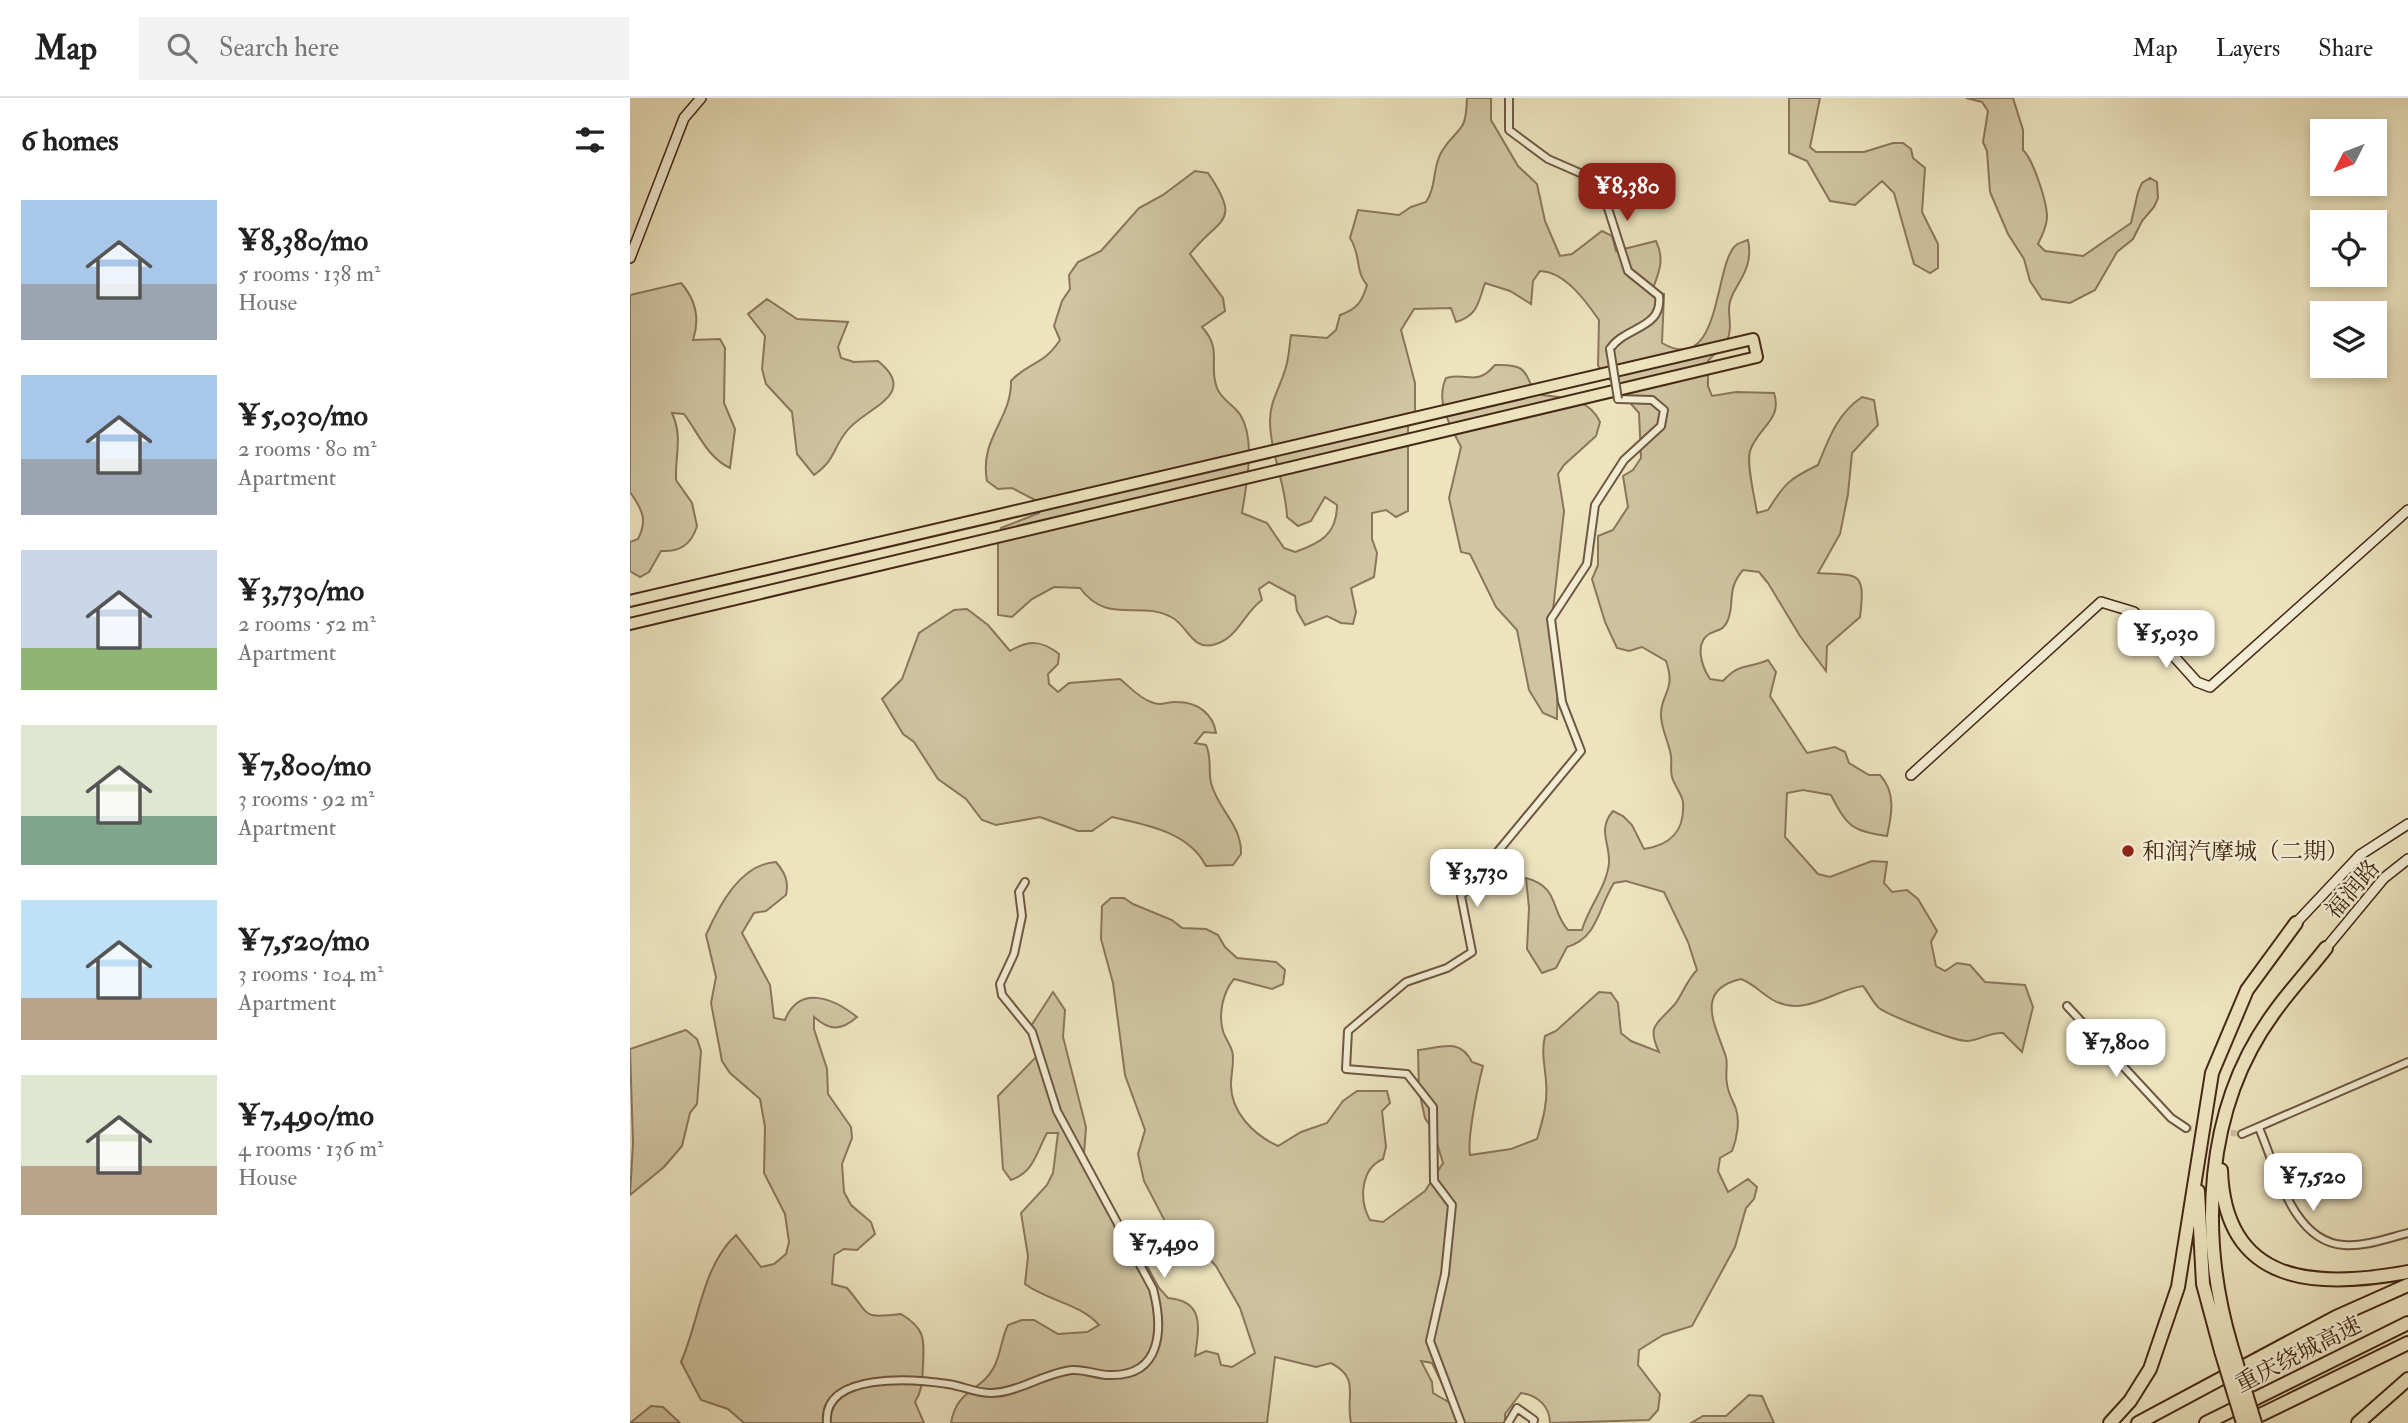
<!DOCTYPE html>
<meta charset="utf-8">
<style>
:root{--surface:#fff;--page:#f2f2f2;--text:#222;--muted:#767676;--line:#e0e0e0;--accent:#8f2418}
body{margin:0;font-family:"IM FELL Double Pica","Noto Serif SC",serif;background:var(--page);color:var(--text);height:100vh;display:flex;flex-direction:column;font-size:26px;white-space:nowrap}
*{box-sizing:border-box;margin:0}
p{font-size:23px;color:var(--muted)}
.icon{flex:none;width:38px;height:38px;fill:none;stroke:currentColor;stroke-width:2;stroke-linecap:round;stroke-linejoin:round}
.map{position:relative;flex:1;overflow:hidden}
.side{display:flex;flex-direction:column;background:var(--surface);width:630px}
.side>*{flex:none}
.needle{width:46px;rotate:228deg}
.controls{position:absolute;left:1680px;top:21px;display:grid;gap:14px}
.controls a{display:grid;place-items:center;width:77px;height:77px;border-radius:0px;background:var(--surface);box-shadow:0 4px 10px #0003;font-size:35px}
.price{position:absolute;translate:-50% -60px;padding:0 16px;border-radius:14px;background:#fff;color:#222;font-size:23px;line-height:46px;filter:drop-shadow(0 2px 4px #0008)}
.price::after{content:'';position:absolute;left:50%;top:42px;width:21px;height:16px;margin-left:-10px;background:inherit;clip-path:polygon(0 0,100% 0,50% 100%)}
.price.current{background:var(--accent);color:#fff}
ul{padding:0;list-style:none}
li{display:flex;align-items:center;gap:21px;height:175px;padding:0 21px}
li span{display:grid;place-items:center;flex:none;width:196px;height:140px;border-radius:0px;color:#555}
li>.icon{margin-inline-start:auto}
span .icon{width:84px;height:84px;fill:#fffc;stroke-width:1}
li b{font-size:30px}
h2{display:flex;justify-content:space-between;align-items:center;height:84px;padding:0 21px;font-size:30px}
header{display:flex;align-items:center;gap:42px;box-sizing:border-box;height:98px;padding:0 35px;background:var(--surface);border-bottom:2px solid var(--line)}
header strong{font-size:33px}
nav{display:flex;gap:38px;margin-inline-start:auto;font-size:24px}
.search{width:490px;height:63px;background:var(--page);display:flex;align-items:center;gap:18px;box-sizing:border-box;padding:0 24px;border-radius:0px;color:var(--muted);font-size:26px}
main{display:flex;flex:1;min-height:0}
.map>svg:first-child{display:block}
.green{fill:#d0c4a2;stroke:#8a765c;stroke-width:2;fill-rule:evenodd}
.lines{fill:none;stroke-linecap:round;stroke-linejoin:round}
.street-tunnel{stroke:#cbbf9d;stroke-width:6;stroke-dasharray:6 3;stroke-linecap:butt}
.street-casing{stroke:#6e5840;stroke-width:10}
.secondary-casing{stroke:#442915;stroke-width:12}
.primary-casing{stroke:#442915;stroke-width:14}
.highway-casing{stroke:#442915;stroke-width:16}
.street{stroke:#f3edd5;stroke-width:6}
.secondary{stroke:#f3edd5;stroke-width:9}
.primary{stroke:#ede4bf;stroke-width:10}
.highway{stroke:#ede4bf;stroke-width:12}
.street-bridge-casing{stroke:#6e5840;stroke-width:10;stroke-linecap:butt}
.highway-bridge-casing{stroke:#442915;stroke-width:16;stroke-linecap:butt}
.street-bridge{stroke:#f3edd5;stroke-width:6}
.highway-bridge{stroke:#ede4bf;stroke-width:12}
.poi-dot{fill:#8f2418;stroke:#f3edd5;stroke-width:2.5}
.labels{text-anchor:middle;stroke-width:5;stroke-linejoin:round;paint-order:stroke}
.poi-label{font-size:23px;fill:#442915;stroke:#f3edd5;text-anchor:start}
.street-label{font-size:23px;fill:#442915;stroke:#f3edd5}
</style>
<header>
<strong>Map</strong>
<div class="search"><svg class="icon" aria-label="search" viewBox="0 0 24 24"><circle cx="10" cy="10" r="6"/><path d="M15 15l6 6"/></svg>Search here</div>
<nav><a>Map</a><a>Layers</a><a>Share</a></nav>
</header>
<main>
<section class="side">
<h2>6 homes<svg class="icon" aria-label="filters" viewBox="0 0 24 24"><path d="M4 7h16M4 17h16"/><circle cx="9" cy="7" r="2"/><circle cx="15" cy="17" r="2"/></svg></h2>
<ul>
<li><span style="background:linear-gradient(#a9c7e8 60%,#9aa5b1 0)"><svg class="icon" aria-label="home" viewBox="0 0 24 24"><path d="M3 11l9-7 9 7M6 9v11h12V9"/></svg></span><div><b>¥8,380/mo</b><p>5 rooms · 138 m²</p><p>House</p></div></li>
<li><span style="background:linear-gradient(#a9c7e8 60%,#9aa5b1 0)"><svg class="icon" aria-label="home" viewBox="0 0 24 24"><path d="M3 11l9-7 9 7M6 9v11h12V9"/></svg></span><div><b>¥5,030/mo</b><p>2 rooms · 80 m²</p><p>Apartment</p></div></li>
<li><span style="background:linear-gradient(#c9d6e8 70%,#8fb573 0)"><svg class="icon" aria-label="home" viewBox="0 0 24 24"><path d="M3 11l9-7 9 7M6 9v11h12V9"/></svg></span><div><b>¥3,730/mo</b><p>2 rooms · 52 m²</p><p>Apartment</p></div></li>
<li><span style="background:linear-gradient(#dfe7d0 65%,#7fa58c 0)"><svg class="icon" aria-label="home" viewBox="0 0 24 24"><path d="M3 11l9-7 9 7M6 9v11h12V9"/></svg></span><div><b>¥7,800/mo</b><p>3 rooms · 92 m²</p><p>Apartment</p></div></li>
<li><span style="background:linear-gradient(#bfe0f5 70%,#b9a48a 0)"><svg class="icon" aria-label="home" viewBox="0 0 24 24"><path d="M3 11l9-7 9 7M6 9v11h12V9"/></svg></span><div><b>¥7,520/mo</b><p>3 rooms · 104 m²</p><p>Apartment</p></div></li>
<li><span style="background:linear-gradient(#dfe7d0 65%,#b9a48a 0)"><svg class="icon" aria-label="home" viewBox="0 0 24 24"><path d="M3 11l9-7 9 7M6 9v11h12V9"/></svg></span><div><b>¥7,490/mo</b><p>4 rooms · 136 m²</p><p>House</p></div></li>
</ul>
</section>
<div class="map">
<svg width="1778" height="1325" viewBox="0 0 1778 1325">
<rect width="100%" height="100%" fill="#ede4bf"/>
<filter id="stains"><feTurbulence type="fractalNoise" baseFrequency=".00286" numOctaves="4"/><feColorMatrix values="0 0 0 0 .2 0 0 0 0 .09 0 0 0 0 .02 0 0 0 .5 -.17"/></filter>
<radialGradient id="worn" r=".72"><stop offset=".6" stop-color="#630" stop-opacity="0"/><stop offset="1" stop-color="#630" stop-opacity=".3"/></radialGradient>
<path class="green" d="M837,0H861V22L888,68L907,86L915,123L930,158L942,156L972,133L982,138L986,153L1026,143C1035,161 1029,175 1022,193L1034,196L1032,245C1090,279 1084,173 1104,149C1107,145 1113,144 1118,142C1125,176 1100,188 1099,210C1099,222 1102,231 1097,243C1094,250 1083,256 1078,263V288L1082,298L1106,294L1144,295C1153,322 1128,329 1120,353C1116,366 1125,400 1127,415L1138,412C1155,385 1159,381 1188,367C1199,340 1207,316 1232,299L1244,302L1248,327L1222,355L1218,396L1210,436L1188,475C1228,478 1236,471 1230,519L1197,548L1196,573L1170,538L1138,485L1129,474L1113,472C1095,493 1106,506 1097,524C1093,533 1086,532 1079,536C1064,546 1072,569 1080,581L1093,583C1110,564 1118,571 1138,562L1146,574L1140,598L1177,655L1205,649L1215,654L1219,665L1239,677H1250C1266,694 1262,716 1257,738C1221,733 1217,728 1201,697L1173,692L1157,695L1155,739L1188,776L1200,779L1242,763L1257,764L1254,785L1262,794L1277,792L1288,801L1307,833L1301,844L1306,868L1315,873L1327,865L1340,867L1355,884L1395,887L1403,909L1392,954L1373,935C1359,934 1351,942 1337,943C1324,943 1260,918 1249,910C1244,906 1238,894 1233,888C1203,892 1175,920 1143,902C1131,895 1124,886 1111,881C1063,892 1086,928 1096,959C1098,967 1095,977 1097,986C1098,996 1103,1002 1106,1011C1110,1023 1107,1041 1102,1053L1090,1060L1088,1073L1098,1094L1118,1081L1127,1089L1124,1101L1116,1110L1105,1149L1062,1228L1033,1237L1009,1252L1008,1267L1030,1296L1028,1312L1019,1322L920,1325C920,1308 907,1297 891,1295L875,1316V1325H832L827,1317L826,1325H721C715,1297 731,1281 701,1265L686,1269L645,1259L637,1325H321C327,1290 351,1294 364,1269C371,1256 371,1241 378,1227L392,1222H404L428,1236L457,1234L469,1227C449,1205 418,1203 395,1186L398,1158L391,1115L417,1087L423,1075L428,1035H417C406,1055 404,1074 381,1082L373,1071L368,998L409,956L401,928L423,894L435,912L433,939L456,1029L453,1069L475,1102L485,1128L504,1144L529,1190L538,1200C575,1203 569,1230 565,1258L576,1253L588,1256L591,1267L602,1269L625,1255L610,1210L586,1168L575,1156L550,1143L540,1133L514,1083L508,1056L515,1032L495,977L483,885L471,841L472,808L481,800H494L503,806L542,822L552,830L576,831L588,837L595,849L607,860L646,864L655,872L653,886L642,891L604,881C593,894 588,916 593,933C595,940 600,946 602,953C605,960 601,977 601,985C600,1014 624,1037 648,1048L671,1034L697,1025L713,1003L727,993H757L760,1005L752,1013L756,1049L753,1061C730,1071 729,1103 740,1122L753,1124L795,1093L813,1065L803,1032L795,1020L789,993L788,952C812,950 829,939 842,964L853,968C848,987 837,1040 840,1057L881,1051L907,1041C913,1022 918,1003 916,984C915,967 911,955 915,938L926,933L969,894L981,895L988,905L991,935L1001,943L1029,954C1016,926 1028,926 1045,906C1053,895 1057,882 1067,872L1058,844L1034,794L996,783L984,785C968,810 968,840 937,849L926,870L912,875L897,851L899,810L896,780C930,789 920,812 938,832H952C958,810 977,788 979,765C980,744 967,732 983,713L993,718L1002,727L1014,751C1041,747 1055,733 1053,704C1052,696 1044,687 1042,679C1040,672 1042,665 1041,658C1039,644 1030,629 1031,615C1032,594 1046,592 1036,563L1012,549L999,553L987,550L975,524L962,481L968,467V438L983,432L998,409L993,378L1003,372L1011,360L1009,315L968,268L969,222C955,202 935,174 910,173L903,183L901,206L880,193L855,185C848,205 848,217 826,224L821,210L784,211L771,232L785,285V315L778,329V413L766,419L756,412L742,415V441L747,455L744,479L721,490L726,514L723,526L711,525L697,518L675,527L667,513L665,498L639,484L629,491L632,502C614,515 608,539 586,546C563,554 559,530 543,520C510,501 478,528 450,490L424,489L402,501L382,519L368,517V442L371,430L409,415L407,403L382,390L368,391L357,383C349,340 382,321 381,283C399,263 412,269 430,242L424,228L432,203L440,191L439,177L448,164L471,153L509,110L533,97L565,73L578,75C613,126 589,119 560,156L593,200L595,213L572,229C593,252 578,267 587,290C592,303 605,307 611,318C626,344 616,388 612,415L637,425L654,450L665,454C691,445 707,436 707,407L695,399L681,423L668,428L657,419C656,386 640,355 640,322C640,304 649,291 654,275C659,263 659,250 661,237L697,240L706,232L710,217C727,211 732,204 737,187C725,174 731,156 720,140L728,112L769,117L781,109L796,104C807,88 802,69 812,53C828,27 836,38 837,0ZM791,1263L802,1265L822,1306L803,1295L802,1284Z
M1159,0H1190L1180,49L1186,54H1234L1263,45H1273L1281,51L1283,60L1295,70L1292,114L1308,146V170L1300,175L1284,166L1264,95L1252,83L1225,107L1200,103L1177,63L1159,55Z
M1336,0H1383L1393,32V52C1403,61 1417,104 1417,119C1417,128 1412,138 1408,146L1415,153L1453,158L1501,125L1508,94L1512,85L1520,80L1527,84L1528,100L1524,109L1512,123L1503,141L1487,154L1465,192L1440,205L1412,201L1400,183L1394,161L1378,136L1360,94L1357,53L1353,44L1358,13L1352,4Z
M51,185C66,202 70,221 63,242L90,241L95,250L94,305L105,331L100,370C77,359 69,336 54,316L42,315C53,339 45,357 46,382L62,405L67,428C61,447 50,454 31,453L19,474L10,479L0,473V444L8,441C18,422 12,411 0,394V197Z
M137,201L167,221L218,224L208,249L211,260L224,264L248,263C291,298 233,310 216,334C202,352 206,361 184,377L167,356L162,314L136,286L132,271L135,238L118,216Z
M865,267C895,266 894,271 905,296C931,300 958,298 970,324L966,338L934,367L928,376L934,413L923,512L928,549L927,621L913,615L899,592L887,532L866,509L840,456L831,454L819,400L831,349C820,327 805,304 816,280C839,274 846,289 865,267Z
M337,511L358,527L380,553C398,542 412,542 429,556L428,566L418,576L419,586L428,594L439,585L490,581C500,589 509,600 521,604C532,609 537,603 547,604C568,604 583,616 586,635L574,634L565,645L576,647C582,660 578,671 581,685C588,712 612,727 611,756L603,767L576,768C559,734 517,727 482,719L462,733H448L410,719L366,727L352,722L336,701L308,681L284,644L273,636L252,601L272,581L289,535L324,512Z
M146,764C155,775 159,783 156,797L136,813L124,815L112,835L140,887L144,920L155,922C169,887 202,899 227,919C210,934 199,932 184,919V931L197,971L198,996L221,1029L222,1040L212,1066L214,1094L221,1107L241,1124L245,1136L227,1152L214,1151L204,1157L202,1186L217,1190C241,1217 230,1221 271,1216C296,1231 294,1241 293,1267C292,1282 293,1291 285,1304L294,1325H114L98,1311L71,1302L51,1264C69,1224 72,1168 106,1137L131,1169L144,1166L156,1156L159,1144L155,1116L134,1075L135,1029L130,1001L100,975L92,963L81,905L86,879L76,837C89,808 110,766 146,764Z
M56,932L67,941L71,953L67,1006L60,1015L52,1048L34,1069L0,1097L3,1045L0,951Z
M1119,1297L1132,1298L1144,1325H1061L1073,1318H1096Z
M21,1308L33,1309L50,1325H0Z"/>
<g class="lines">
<path class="street-tunnel" d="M1556,1030L1612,1036"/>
<defs>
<path id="street" d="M879,0V32L918,61L957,78L976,104L998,173L1029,198C1033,231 995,228 980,251
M1437,908L1541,1020L1556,1030
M1629,1030C1646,1069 1662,1144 1714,1147C1734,1149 1758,1140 1778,1135
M1612,1036L1778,964
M197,1325C192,1273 286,1281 318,1286C332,1288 346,1295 360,1295C388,1295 414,1275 442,1272C455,1271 467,1277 479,1277C533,1279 533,1229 523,1191L427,1013L402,934L372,897L370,886L384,856L392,818L389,794L395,784
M831,1325L800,1243L815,1176L822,1107L804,1083L803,1009L777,976L716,971L718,933L776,884L817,870L842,854L831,798L951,653L932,604L921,521L957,466L965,407L994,362L1031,328L1034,312L1022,302L988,301
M878,1325L887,1310L904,1322L903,1325"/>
<path id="secondary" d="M0,160L54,20L71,0
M1281,677L1471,504L1504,514L1567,584L1580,589L1778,412
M1666,825L1730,757L1778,726
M1696,850L1754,780L1778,761"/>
<path id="primary" d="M0,503L1123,241L1127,259L0,526"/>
<path id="highway" d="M1591,1072C1595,1188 1687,1191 1778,1174
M1568,1093L1573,1186L1591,1253
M1601,1247C1569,1138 1574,1011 1643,916C1659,893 1679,872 1696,850
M1480,1325L1500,1303L1520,1271L1548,1189L1582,975L1617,892L1666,825
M1508,1325L1706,1219L1778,1187
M1576,1325L1778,1225
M1614,1325L1778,1245
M1728,1325L1778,1281"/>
</defs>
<use href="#street" class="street-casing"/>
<use href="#secondary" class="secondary-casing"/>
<use href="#primary" class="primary-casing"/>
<use href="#highway" class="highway-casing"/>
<use href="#street" class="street"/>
<use href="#secondary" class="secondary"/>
<use href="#primary" class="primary"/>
<use href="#highway" class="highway"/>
<defs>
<path id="street-bridge" d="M980,251L988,301"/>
<path id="highway-bridge" d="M1601,1247L1625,1325
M1591,1253L1613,1325"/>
</defs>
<use href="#street-bridge" class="street-bridge-casing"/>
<use href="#highway-bridge" class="highway-bridge-casing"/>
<use href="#street-bridge" class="street-bridge"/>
<use href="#highway-bridge" class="highway-bridge"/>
</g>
<circle class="poi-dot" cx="1498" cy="753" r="7"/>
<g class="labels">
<g class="poi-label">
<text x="1512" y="761">和润汽摩城（二期）</text>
</g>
<g class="street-label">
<text transform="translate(1722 791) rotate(-49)" y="8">福润路</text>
<text transform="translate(1668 1256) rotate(-27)" y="8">重庆绕城高速</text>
</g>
</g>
<rect width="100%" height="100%" filter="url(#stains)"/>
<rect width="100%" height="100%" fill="url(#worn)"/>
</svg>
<div class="controls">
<a><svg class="needle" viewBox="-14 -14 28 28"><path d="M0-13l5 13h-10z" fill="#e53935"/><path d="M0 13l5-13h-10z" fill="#767676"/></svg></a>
<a><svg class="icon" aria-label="locate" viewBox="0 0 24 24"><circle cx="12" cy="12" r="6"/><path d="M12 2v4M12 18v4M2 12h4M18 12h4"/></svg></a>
<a><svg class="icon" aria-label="layers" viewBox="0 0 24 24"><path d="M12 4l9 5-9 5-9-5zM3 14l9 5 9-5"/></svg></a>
</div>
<b class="price current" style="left:997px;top:125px">¥8,380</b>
<b class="price" style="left:1536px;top:572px">¥5,030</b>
<b class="price" style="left:847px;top:811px">¥3,730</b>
<b class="price" style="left:1486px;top:981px">¥7,800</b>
<b class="price" style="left:1683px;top:1115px">¥7,520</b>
<b class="price" style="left:534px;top:1182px">¥7,490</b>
</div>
</main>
